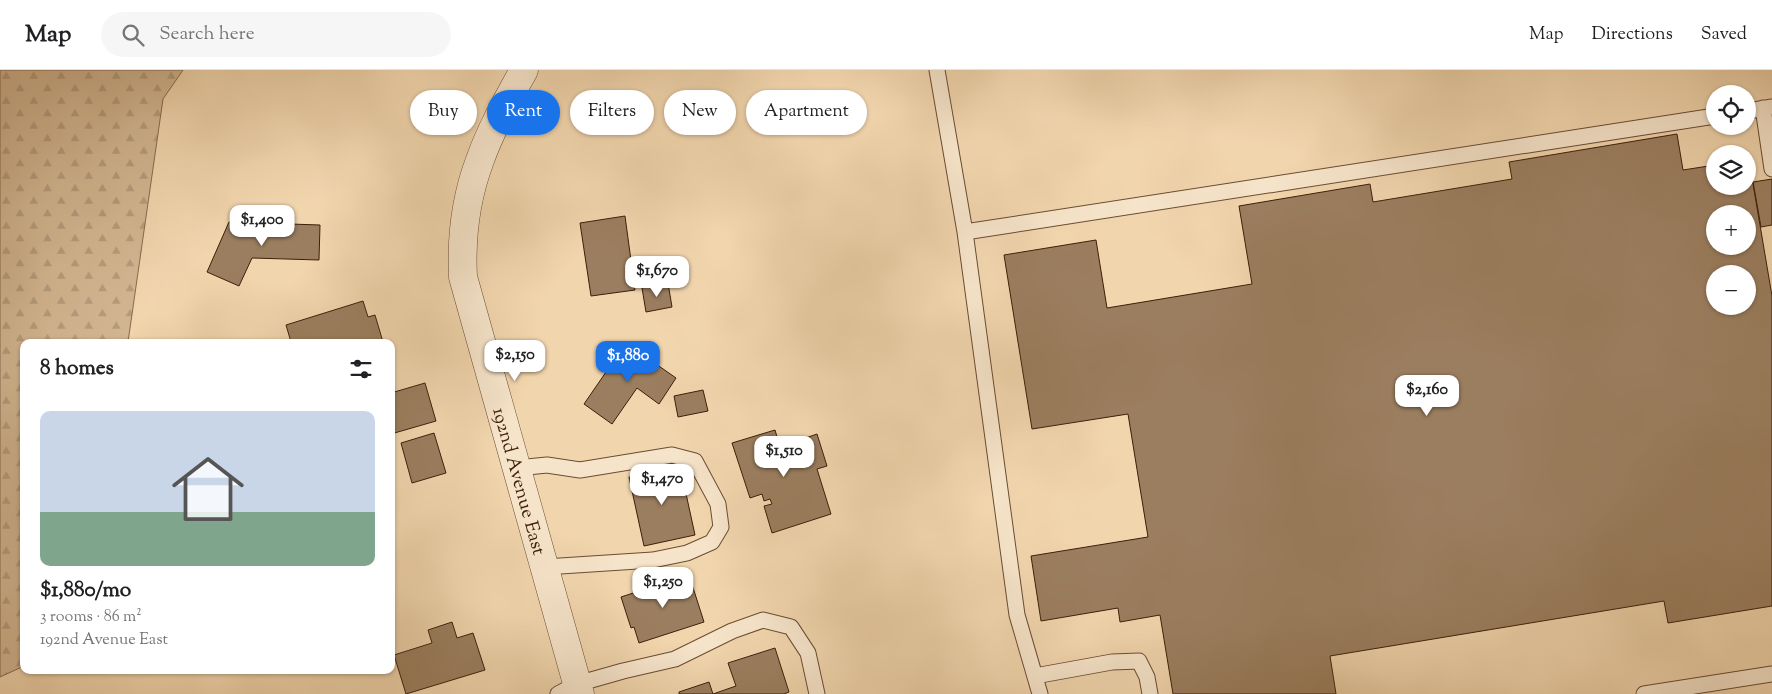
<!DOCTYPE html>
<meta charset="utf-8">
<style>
:root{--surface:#fff;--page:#f6f6f6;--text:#202124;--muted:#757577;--line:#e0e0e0;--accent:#1a73e8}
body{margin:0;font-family:"Sorts Mill Goudy",serif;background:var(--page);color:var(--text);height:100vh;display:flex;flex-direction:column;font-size:19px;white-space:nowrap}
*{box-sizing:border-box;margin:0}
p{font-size:16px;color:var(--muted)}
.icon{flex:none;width:28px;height:28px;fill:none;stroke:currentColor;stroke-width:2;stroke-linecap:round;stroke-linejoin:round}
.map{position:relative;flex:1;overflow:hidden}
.panel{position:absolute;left:20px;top:269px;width:375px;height:335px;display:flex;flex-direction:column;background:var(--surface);border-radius:10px;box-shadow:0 1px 4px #0004}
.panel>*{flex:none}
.hud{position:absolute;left:410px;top:20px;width:475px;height:45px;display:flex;gap:10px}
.fabs{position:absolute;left:1706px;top:15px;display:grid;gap:10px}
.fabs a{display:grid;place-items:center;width:50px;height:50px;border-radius:50%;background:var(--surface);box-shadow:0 1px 4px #0004;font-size:25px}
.price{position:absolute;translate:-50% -42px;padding:0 11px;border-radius:10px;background:#fff;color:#222;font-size:16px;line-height:32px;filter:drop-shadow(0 1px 2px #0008)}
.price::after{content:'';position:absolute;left:50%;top:30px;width:15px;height:11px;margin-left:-8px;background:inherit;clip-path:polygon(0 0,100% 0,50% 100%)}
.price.active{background:var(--accent);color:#fff}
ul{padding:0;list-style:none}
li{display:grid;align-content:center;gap:10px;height:265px;padding:0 20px}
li+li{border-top:1px solid var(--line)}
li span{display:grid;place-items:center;height:155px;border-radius:10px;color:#555}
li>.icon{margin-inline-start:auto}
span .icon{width:90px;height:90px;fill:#fffc;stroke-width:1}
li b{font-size:21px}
h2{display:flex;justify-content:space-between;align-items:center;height:60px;padding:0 20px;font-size:21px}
.chip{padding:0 18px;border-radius:22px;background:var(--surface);box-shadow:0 1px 4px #0004;font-size:18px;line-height:45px}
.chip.active{background:var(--accent);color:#fff}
header{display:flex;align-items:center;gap:30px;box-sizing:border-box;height:70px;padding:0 25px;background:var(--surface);border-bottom:1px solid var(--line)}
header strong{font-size:24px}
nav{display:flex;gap:28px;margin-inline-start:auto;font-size:18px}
.search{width:350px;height:45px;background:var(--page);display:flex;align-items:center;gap:12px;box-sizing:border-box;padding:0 18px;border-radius:28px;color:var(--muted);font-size:19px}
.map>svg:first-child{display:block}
.forest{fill:url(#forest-firs);stroke:#886a4e}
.building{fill:#9b7e5f;stroke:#3d1f0a;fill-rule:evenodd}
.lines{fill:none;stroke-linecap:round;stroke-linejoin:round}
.service-casing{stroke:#6a4c33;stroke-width:17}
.minor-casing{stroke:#6a4c33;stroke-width:29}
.service{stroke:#f6e4ca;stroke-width:15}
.minor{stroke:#f6e4ca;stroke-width:28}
.labels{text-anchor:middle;stroke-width:5;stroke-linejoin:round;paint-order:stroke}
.street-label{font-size:19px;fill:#3d1f0a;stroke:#f6e4ca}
</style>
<header>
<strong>Map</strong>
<div class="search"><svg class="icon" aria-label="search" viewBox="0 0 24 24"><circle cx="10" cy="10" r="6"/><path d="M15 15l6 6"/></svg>Search here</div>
<nav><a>Map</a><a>Directions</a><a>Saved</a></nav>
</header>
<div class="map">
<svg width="1772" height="624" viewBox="0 0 1772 624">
<defs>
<pattern id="forest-firs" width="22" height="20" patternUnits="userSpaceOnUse" patternTransform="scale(1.25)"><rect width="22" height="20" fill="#d2b691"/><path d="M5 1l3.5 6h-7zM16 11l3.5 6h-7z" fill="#b59c7c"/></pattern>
</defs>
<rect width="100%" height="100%" fill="#f1d5ad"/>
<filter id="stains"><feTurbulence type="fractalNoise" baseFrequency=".004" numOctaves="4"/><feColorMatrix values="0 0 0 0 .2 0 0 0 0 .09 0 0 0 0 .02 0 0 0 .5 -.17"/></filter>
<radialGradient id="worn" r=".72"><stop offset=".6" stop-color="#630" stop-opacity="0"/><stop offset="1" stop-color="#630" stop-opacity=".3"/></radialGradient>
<path class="forest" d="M0,0H183L163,29L128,272H24V596L0,607Z"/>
<path class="building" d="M1677,64L1683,100L1715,95V116H1748V90H1749L1772,226V536L1668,553L1664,531L1330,586L1336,624H1173L1160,545L1120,552L1118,538L1041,551L1031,486L1148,467L1128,344L1032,359L1004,185L1096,170L1107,238L1252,214L1239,136L1370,114L1373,132L1512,109L1509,92ZM1715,144H1748V176H1715ZM1715,204H1748V236H1715Z
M1772,109V155L1761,157L1753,112Z
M625,146L635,220L591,226L580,153Z
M229,152L320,155L319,190L252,188L239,216L207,202Z
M668,213L672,237L646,242L642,218Z
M363,231L368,247L375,245L383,272H291L286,255Z
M626,273L676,308L659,334L637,318L612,354L584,334Z
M425,313L436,351L391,364V340L394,339L391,323Z
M703,320L708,341L678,347L674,326Z
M775,360L780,377L817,364L827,396L817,399L831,444L772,463L764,436L772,434L770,429L764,431L762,424L750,428L732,373Z
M434,363L446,403L412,413L401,373Z
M680,396L695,465L644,476L629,407Z
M689,505L704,552L639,573L634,557L631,558L621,527Z
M452,552L457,568L473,563L485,600L406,624L394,585L432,573L428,560Z
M775,578L789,622L784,624H679V622L709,612L713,624L736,616L728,593Z"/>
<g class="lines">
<defs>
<path id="service" d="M937,0L965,162L1715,46
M1763,38L1772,99
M1748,41L1772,37
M965,162L1017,545L1040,624
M517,398L547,395L580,400L672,385L695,391L718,434L721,457L712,472L687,483L653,490L545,497
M1035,606L1112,592L1139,591L1147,607L1150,624
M558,624L577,614L623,601L675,589L732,561L763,550L791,557L808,583L817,624
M1644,624L1772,604"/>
<g id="minor">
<path id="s1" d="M524,0C508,29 491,59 480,90C466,127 461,167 463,207L580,624"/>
</g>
</defs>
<use href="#service" class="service-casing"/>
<use href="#minor" class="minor-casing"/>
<use href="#service" class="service"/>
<use href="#minor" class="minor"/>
</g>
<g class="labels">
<g class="street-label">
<text dy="7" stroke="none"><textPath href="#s1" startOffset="431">192nd Avenue East</textPath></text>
</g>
</g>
<rect width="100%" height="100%" filter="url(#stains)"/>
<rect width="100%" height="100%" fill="url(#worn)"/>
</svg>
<div class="fabs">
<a><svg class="icon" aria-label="locate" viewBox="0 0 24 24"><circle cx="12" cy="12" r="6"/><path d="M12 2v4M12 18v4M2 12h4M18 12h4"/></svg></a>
<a><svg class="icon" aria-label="layers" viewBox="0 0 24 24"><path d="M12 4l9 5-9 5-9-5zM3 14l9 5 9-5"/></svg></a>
<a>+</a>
<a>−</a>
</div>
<b class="price" style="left:262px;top:177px">$1,400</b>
<b class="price" style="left:657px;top:228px">$1,670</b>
<b class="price" style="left:515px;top:312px">$2,150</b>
<b class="price active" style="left:628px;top:313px">$1,880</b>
<b class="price" style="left:1427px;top:347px">$2,160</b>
<b class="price" style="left:784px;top:408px">$1,510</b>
<b class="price" style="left:662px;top:436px">$1,470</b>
<b class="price" style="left:663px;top:539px">$1,250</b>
<div class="hud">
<a class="chip">Buy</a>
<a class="chip active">Rent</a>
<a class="chip">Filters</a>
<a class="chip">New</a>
<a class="chip">Apartment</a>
</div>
<section class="panel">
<h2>8 homes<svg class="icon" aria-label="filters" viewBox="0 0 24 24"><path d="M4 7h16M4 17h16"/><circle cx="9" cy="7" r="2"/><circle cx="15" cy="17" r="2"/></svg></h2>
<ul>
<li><span style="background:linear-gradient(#c9d6e8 65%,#7fa58c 0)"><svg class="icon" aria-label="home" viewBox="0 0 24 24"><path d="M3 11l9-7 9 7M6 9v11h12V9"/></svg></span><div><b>$1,880/mo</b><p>3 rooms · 86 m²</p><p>192nd Avenue East</p></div></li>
</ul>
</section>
</div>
